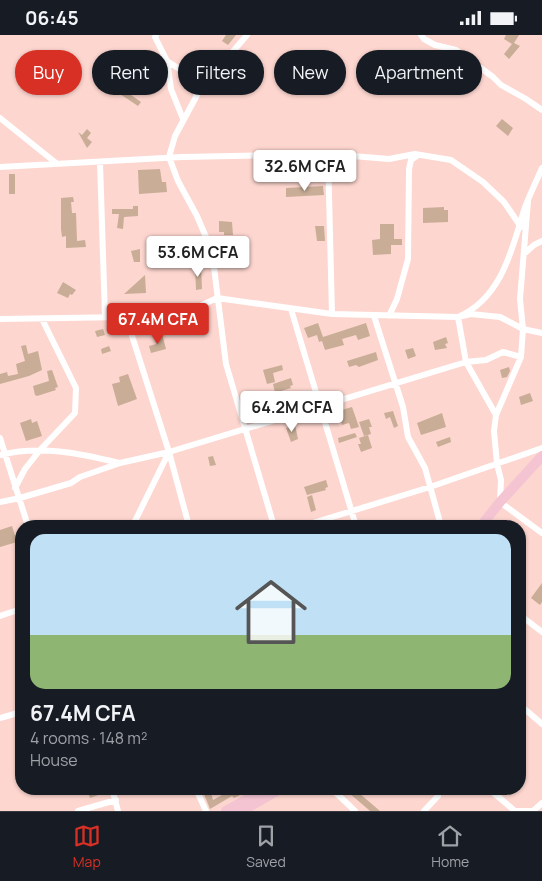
<!DOCTYPE html>
<meta charset="utf-8">
<style>
:root{--surface:#171b24;--page:#20242c;--text:#f1f3f6;--muted:#9ea1a6;--line:#363941;--accent:#d93025}
body{margin:0;font-family:Manrope,sans-serif;background:var(--page);color:var(--text);height:100vh;display:flex;flex-direction:column;font-size:19px;white-space:nowrap}
*{box-sizing:border-box;margin:0}
p{font-size:16px;color:var(--muted)}
.icon{flex:none;width:28px;height:28px;fill:none;stroke:currentColor;stroke-width:2;stroke-linecap:round;stroke-linejoin:round}
.map{position:relative;flex:1;overflow:hidden}
.sheet{position:absolute;left:15px;top:485px;width:511px;height:275px;display:flex;flex-direction:column;background:var(--surface);border-radius:20px;box-shadow:0 1px 4px #0004}
.sheet>*{flex:none}
.guide{position:absolute;left:15px;top:15px;width:512px;height:45px;display:flex;gap:10px}
.price{position:absolute;translate:-50% -42px;padding:0 11px;border-radius:5px;background:#fff;color:#222;font-size:16px;line-height:32px;filter:drop-shadow(0 1px 2px #0008)}
.price::after{content:'';position:absolute;left:50%;top:30px;width:15px;height:11px;margin-left:-8px;background:inherit;clip-path:polygon(0 0,100% 0,50% 100%)}
.price.current{background:var(--accent);color:#fff}
ul{padding:0;list-style:none}
li{display:grid;align-content:center;gap:10px;height:265px;padding:0 15px}
li span{display:grid;place-items:center;height:155px;border-radius:15px;color:#555}
li>.icon{margin-inline-start:auto}
span .icon{width:90px;height:90px;fill:#fffc;stroke-width:1}
li b{font-size:21px}
.tag{padding:0 18px;border-radius:22px;background:var(--surface);box-shadow:0 1px 4px #0004;font-size:18px;line-height:45px}
.tag.current{background:var(--accent);color:#fff}
.status{display:flex;justify-content:space-between;align-items:center;height:35px;padding:0 25px;background:var(--surface);direction:ltr}
.status svg{height:14px;fill:currentColor}
.tab-bar{display:flex;justify-content:space-around;align-items:center;height:70px;border-top:1px solid var(--line);background:var(--surface);font-size:14px;color:var(--muted)}
.tab-bar a{display:grid;justify-items:center;gap:2px}
.tab-bar .current{color:var(--accent)}
.map>svg:first-child{display:block}
.building{fill:#c9ad97}
.lines{fill:none;stroke-linecap:round;stroke-linejoin:round}
.minor{stroke:#fff;stroke-width:6}
.trunk{stroke:#f4c4d3;stroke-width:10}
</style>
<div class="status"><b>06:45</b><svg viewBox="0 0 49 12"><path d="M0 12V9h3v3zM5 12V6h3v6zM10 12V3h3v9zM15 12V0h3v12zM26 1h20v11H26zM47 4h2v5h-2z"/></svg></div>
<div class="map">
<svg width="542" height="776" viewBox="0 0 542 776">
<rect width="100%" height="100%" fill="#fdd6cf"/>
<path class="building" d="M226,0H236L228,10L222,6Z
M506,0H519L514,8L520,11L509,24L504,19L512,9L504,4Z
M124,55L141,67L138,71L120,59Z
M502,84L513,93L508,101L496,91Z
M87,94L91,98L87,103L92,107L87,113L78,97L82,100Z
M160,134L162,147H166L167,157L139,159L138,135Z
M9,139H15V159H9Z
M323,151L324,160L286,162V153Z
M73,162L74,167H71L72,178H76L77,206L85,205L86,212L66,213V201L62,202L61,194V163Z
M133,171H138V181L124,182L123,194L117,193L119,179H112V174H133Z
M444,172V175H448V187L423,188V173Z
M219,186L232,187L233,200H224V197H219Z
M380,189H394V204H402V210H391V219L373,220L372,205L380,204Z
M315,191H324L325,206H317Z
M140,214V227H134L131,216Z
M195,231H201L202,254L196,255Z
M145,240L146,258L124,259Z
M63,247L76,255L72,260L70,259L68,263L57,258Z
M318,288L323,302L366,288L370,301L358,305L356,300L342,304L344,310L325,315L322,306L319,307L317,300L308,303L304,293Z
M103,294L105,300L97,302L95,296Z
M162,299L166,314L151,318L149,311L156,309L154,303Z
M446,302L448,308L445,309L447,313L435,315L433,307Z
M26,310L28,319L38,316L42,335L29,341L0,349V339L7,337L8,341L18,339L16,329L25,326L21,311Z
M109,311L111,316L102,319L101,314Z
M413,313L416,321L408,324L405,315Z
M376,317L378,325L359,332L356,330L349,332L347,326Z
M282,330L283,335L273,338L275,347L267,349L263,335Z
M509,332L510,336L507,342L502,343L500,335Z
M52,335L58,352L55,353L56,355L37,361L35,360L33,351L49,346L47,336Z
M128,339L137,364L118,371L112,349L120,347L119,342Z
M291,343L293,350L290,351L291,353L275,358L273,349Z
M530,358L533,366L521,370L519,362Z
M352,372L359,392L351,394L349,388L342,390L338,376Z
M393,376L398,391L394,393L390,382L386,384L384,378Z
M442,378L446,392L421,400L417,388Z
M31,384L32,388L37,386L42,401L26,406L20,388Z
M369,384L372,392H369L371,399L364,401L359,387Z
M295,390L298,404L291,407L286,393Z
M355,398L357,402L339,408L338,403Z
M368,400L372,413L361,417L358,409H361L359,403Z
M450,402L451,407L438,412L436,407Z
M213,421L216,430L210,431L208,422Z
M326,445L328,452L325,453L326,455L307,460L304,452Z
M312,460L316,475L311,477L307,462Z
M12,491L17,507L0,512V495Z
M542,548V567L540,570L531,563Z
M99,754L101,759L90,763L88,757Z
M202,754H210L213,765L233,754H242L244,758L234,763L232,761L210,774Z
M344,754H352L358,759L355,763Z
M359,758L380,776H370L355,763Z"/>
<g class="lines">
<path class="minor" d="M156,0L155,2L167,26L171,54L183,84
M247,0L217,35L203,49L175,101L169,122L178,146L197,181L212,216L226,329L274,491
M421,0L424,4L435,10L456,15L493,42L501,50L526,64L542,75
M167,26L203,49
M0,83L56,128
M328,119L332,279
M100,127L105,282
M0,132L182,122L328,119L389,124L415,119L451,125L483,147L504,167L521,192
M528,166L520,264L523,294L521,322L496,380L494,396L497,429L501,445L500,467L542,498
M525,218L534,210L542,206
M291,274L356,491
M374,281L403,372L408,402L425,433L441,491
M389,281L397,264L408,224L409,134L411,125L418,120
M126,282L169,417L189,491
M0,284L126,282L187,277L217,263L332,279L458,282L471,279L500,282L523,294L542,298
M496,380L466,327L458,282C501,264 512,215 524,175C529,161 536,147 542,133
M0,403L28,491
M0,420C40,410 79,418 119,428
M15,453L25,434L40,415L75,378L76,353L42,284
M0,467L20,463L71,448L80,442L120,428L169,417L466,327L486,325L503,317L521,322
M131,491L134,488L169,417
M303,491L430,452L542,413
M520,580L542,597
M0,581L21,574
M520,670L542,689
M0,683L21,677
M112,754L118,776
M196,754L206,776
M332,754L355,776
M489,754L515,776
M78,776L116,765
M424,776L438,761L439,754
M517,776H533L542,768"/>
<path class="trunk" d="M481,491L500,467L542,421
M226,776L266,754
M242,776L280,754"/>
</g>
</svg>
<b class="price" style="left:305px;top:157px">32.6M CFA</b>
<b class="price" style="left:198px;top:243px">53.6M CFA</b>
<b class="price current" style="left:158px;top:310px">67.4M CFA</b>
<b class="price" style="left:292px;top:398px">64.2M CFA</b>
<div class="guide">
<a class="tag current">Buy</a>
<a class="tag">Rent</a>
<a class="tag">Filters</a>
<a class="tag">New</a>
<a class="tag">Apartment</a>
</div>
<section class="sheet">
<ul>
<li><span style="background:linear-gradient(#bfe0f5 65%,#8fb573 0)"><svg class="icon" aria-label="home" viewBox="0 0 24 24"><path d="M3 11l9-7 9 7M6 9v11h12V9"/></svg></span><div><b>67.4M CFA</b><p>4 rooms · 148 m²</p><p>House</p></div></li>
</ul>
</section>
</div>
<nav class="tab-bar">
<a class="current"><svg class="icon" aria-label="map" viewBox="0 0 24 24"><path d="M3 6l6-2 6 2 6-2v14l-6 2-6-2-6 2zM9 4v14M15 6v14"/></svg>Map</a>
<a><svg class="icon" aria-label="saved" viewBox="0 0 24 24"><path d="M7 4h10v16l-5-4-5 4z"/></svg>Saved</a>
<a><svg class="icon" aria-label="home" viewBox="0 0 24 24"><path d="M3 11l9-7 9 7M6 9v11h12V9"/></svg>Home</a>
</nav>
